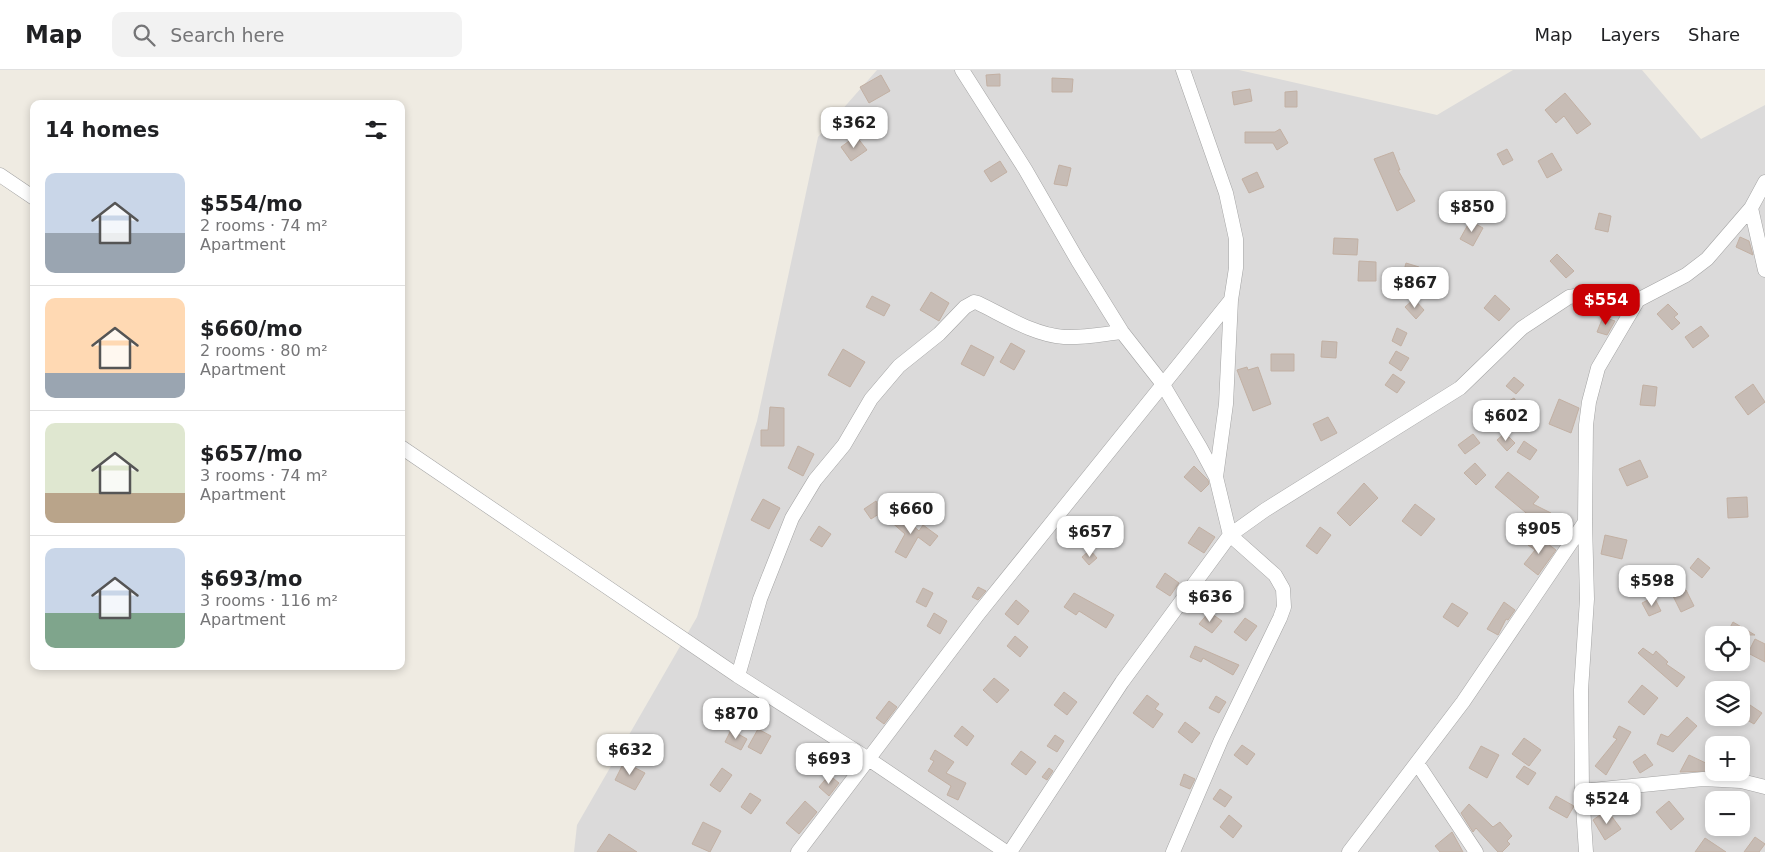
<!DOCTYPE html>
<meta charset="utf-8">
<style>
:root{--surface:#fff;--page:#f2f2f2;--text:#202124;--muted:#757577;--line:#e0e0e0;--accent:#ca0004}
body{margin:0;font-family:"DejaVu Sans",sans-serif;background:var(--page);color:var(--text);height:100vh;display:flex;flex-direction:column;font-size:19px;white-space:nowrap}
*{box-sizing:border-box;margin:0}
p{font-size:16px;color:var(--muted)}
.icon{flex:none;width:28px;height:28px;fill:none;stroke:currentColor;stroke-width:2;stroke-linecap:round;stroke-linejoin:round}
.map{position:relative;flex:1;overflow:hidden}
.drawer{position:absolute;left:30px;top:30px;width:375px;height:570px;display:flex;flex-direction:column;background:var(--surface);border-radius:10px;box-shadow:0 2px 8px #0003}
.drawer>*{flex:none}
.fabs{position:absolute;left:1705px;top:556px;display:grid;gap:10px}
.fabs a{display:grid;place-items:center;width:45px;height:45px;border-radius:10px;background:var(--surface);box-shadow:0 2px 8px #0003;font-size:25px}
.price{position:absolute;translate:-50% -42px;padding:0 11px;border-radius:10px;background:#fff;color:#222;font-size:16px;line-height:32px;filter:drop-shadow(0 1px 2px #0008)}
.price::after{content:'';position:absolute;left:50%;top:30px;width:15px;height:11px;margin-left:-8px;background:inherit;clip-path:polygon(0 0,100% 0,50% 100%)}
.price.current{background:var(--accent);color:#fff}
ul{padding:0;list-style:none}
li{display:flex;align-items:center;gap:15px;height:125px;padding:0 15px}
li+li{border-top:1px solid var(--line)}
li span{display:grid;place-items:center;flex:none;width:140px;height:100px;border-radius:10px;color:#555}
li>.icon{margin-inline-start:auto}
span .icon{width:60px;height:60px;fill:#fffc;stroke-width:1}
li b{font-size:21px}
h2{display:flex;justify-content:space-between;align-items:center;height:60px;padding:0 15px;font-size:21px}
header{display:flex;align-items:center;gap:30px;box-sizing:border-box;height:70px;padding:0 25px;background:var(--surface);border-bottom:1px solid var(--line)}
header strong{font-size:24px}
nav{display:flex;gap:28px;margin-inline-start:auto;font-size:18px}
.search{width:350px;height:45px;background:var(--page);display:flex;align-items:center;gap:12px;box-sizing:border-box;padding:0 18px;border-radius:10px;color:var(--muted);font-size:19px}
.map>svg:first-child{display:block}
.residential{fill:#dbdada;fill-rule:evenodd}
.building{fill:#c7bcb5;stroke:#c2b0a3}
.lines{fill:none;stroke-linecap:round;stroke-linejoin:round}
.minor-casing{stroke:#a4a4a4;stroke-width:15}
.minor{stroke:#fff;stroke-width:14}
</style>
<header>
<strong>Map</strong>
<div class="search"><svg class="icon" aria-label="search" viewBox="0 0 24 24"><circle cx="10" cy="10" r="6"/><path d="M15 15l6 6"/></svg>Search here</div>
<nav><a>Map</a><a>Layers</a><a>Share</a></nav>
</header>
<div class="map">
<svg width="1765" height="782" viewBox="0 0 1765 782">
<rect width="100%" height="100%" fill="#efebe2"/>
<path class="residential" d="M877,0H1239L1437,45L1513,0H1642L1701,69L1765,35V782H574L577,755L697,547L757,351L818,67ZM1714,565H1741V592H1714ZM1714,620H1741V648H1714ZM1714,675H1741V702H1714ZM1714,730H1741V758H1714Z"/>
<path class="building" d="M1000,4V16H987L986,5Z
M881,5L890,21L869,33L860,17Z
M1052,8L1073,9L1072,22H1052Z
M1250,19L1252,31L1234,35L1232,22Z
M1297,21V37H1285V22Z
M1565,23L1591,54L1577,64L1564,46L1556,53L1545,40Z
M1280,59L1288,73L1277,80L1273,73H1245V62H1275Z
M856,66L867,80L851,91L841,77Z
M1507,79L1513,90L1503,95L1497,84Z
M1393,82L1400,100H1398L1415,131L1397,141L1374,89Z
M1552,83L1562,100L1547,108L1538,91Z
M1000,91L1007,102L991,112L984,101Z
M1059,95L1071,98L1067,116L1054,114Z
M1257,102L1264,117L1249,123L1242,109Z
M1493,129L1503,138L1496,147L1486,138Z
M1599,143L1611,146L1608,162L1595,159Z
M1470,151L1483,158L1473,176L1460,169Z
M1740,167L1749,171L1753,185L1736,177Z
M1334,168L1358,169L1357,185L1333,184Z
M1557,184L1574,201L1566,208L1550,191Z
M1359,191L1376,192V211H1358Z
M1406,193L1419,197L1415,211L1402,208Z
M931,222L949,233L939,251L920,240Z
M1495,225L1510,239L1499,251L1484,238Z
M872,226L890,235L884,246L866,237Z
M1414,229L1424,240L1416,249L1405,237Z
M1668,234L1678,244L1674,247L1680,253L1672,260L1657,244Z
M1603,247L1615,251L1607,265L1597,262Z
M1701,256L1709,266L1693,278L1685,267Z
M1397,258L1407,263L1401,276L1392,271Z
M1322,271L1337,272L1336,288L1321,287Z
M1011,273L1025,281L1014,300L1000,292Z
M971,275L994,287L984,306L961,294Z
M843,279L865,292L850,317L828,305Z
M1396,281L1409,288L1401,301L1389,293Z
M1271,284H1294V301H1271Z
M1247,297L1248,300L1258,297L1271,334L1253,341L1237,300Z
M1393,304L1405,312L1397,323L1385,315Z
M1514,307L1524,315L1516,324L1506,316Z
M1753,314L1765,332L1748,345L1735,327Z
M1643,315L1657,317L1655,336L1640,335Z
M1514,328L1523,341L1513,348L1504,334Z
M1559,329L1579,338L1571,363L1549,354Z
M770,337L784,338V376H761V360H768Z
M1328,347L1337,363L1321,371L1313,354Z
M1505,363L1515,373L1507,381L1497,370Z
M1473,364L1480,373L1465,384L1458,375Z
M1524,371L1537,380L1530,390L1517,382Z
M798,376L814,384L803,406L788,398Z
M1640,390L1648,407L1627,416L1619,399Z
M1475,393L1486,405L1476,415L1464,403Z
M1194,396L1208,410L1209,414L1201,422L1184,407Z
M1508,402L1539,427L1533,434L1551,443L1543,459L1529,451L1531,447L1495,417Z
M1364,413L1378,428L1350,456L1337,443Z
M1747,427L1748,447L1728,448L1727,428Z
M763,429L780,438L769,459L751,450Z
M876,431L882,442L871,449L864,439Z
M1415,434L1435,449L1421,466L1402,451Z
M897,441L919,461L923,455L938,466L930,476L918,467L906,488L895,482L905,464L889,450Z
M819,456L831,464L822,477L810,470Z
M1199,457L1215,467L1204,483L1188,473Z
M1320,457L1331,465L1317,484L1306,476Z
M1536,465L1556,480L1538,505L1524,494L1535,480L1528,475Z
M1605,465L1627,470L1622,489L1601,484Z
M1090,480L1097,488L1089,495L1082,487Z
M1698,488L1710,498L1702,508L1690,498Z
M1165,503L1179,513L1170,526L1156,517Z
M978,517L986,521L978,530L972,527Z
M923,518L933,523L926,537L916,532Z
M1686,520L1694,536L1681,542L1673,526Z
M1074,523L1114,545L1106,558L1079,541L1076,545L1064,537Z
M1654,527L1661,541L1649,546L1642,533Z
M1016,530L1029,541L1018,555L1005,544Z
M1504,532L1515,540L1508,550L1506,549L1498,565L1487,559Z
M1452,533L1468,543L1458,557L1443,547Z
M1209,542L1222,551L1212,563L1199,554Z
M934,543L947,551L940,564L927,556Z
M1245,548L1257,556L1246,571L1234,562Z
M1733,552L1755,565H1726Z
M1015,566L1028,577L1020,587L1007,576Z
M1755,569L1765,574V592L1748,583Z
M1195,576L1239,595L1233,605L1203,588L1201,592L1190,587Z
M1643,578L1653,585L1656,581L1668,592L1666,594L1685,607L1677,617L1638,583Z
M994,608L1009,620L997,633L983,620Z
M1642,615L1658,628L1644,645L1628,632Z
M1064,622L1077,632L1067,645L1054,635Z
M1147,625L1159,634L1155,639L1163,644L1153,658L1133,643Z
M1216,626L1226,632L1219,643L1209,638Z
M889,631L897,637L884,654L876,648Z
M1750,635L1762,643L1754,654L1742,647Z
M1687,647L1697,656L1673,682L1657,674L1661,664L1668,667Z
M1185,652L1200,663L1192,673L1178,662Z
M962,656L974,666L967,676L954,666Z
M1619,656L1631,662L1606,705L1595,696L1617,669L1613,667Z
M758,659L771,666L761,684L748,677Z
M731,660L747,669L741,680L725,672Z
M1055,665L1064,671L1057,682L1047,676Z
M1524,668L1541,680L1529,696L1512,684Z
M1242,675L1255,684L1247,695L1234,685Z
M1481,676L1499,685L1487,708L1469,698Z
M935,680L954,692L946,703L966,713L958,730L947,725L951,716L928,701L934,691L930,689Z
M1021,681L1036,692L1026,705L1011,694Z
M1645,684L1653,695L1640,703L1633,692Z
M1689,685L1712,696L1710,701L1680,702Z
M624,692L645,703L635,720L615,710Z
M1524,696L1536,703L1528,715L1516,707Z
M722,698L732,705L720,722L710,715Z
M1049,698L1053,701L1047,710L1042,707Z
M1184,704L1195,709L1190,719L1180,715Z
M829,705L839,713L829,726L819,717Z
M1220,719L1232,727L1225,737L1213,729Z
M750,723L761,730L751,744L741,737Z
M1556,726L1574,736L1567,748L1549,738Z
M805,731L817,742L799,764L786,753Z
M1669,731L1684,749L1671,760L1656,742Z
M1469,734L1493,757L1500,752L1512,766L1507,771L1510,774L1502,782H1498L1476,758L1473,762L1461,743Z
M1607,740L1621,759L1605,770L1593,750Z
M1229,745L1242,756L1233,768L1220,757Z
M703,752L721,761L710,782L692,774Z
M1452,762L1463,782H1440L1435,776Z
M609,764L637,782H597Z
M1755,767L1765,774L1759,782H1744Z
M1705,768L1726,782H1695Z"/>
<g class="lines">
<defs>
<path id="minor" d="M962,0L1025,99L1078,191L1122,262L1162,313L1200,377L1216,407L1230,465L1275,505L1283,519L1284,537L1280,548L1221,670L1173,782
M1183,0L1226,123L1236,169V198L1231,230L1226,334L1216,407
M0,105L34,128
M1751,138L1765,200
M401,377L738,606L870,690L1006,782
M1585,452L1587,529L1581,620L1582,721L1586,782
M738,606L760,529L792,448L815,410L844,375L871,329L899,296L939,264L965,237L974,232L978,233C1005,246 1034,265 1064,267C1084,268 1103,264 1122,262
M1417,693L1476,782
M1582,721L1703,709L1741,711L1765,717
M798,782L979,543L1231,230
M1010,782L1122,612L1230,465L1265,440L1460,318L1522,258L1569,227L1594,223L1638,230L1686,205L1707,189L1751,138L1765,112
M1349,782L1463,632L1585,452L1586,355L1589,332L1598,298L1638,230"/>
</defs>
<use href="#minor" class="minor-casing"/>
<use href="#minor" class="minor"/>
</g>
</svg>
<div class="fabs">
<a><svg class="icon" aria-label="locate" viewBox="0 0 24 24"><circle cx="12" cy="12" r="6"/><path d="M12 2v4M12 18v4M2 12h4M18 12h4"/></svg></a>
<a><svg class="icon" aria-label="layers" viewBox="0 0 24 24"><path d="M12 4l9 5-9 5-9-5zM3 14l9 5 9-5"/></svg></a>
<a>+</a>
<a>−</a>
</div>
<b class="price" style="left:854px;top:79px">$362</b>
<b class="price" style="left:1472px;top:163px">$850</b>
<b class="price" style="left:1415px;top:239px">$867</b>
<b class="price current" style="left:1606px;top:256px">$554</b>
<b class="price" style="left:1506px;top:372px">$602</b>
<b class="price" style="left:911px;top:465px">$660</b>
<b class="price" style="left:1539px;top:485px">$905</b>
<b class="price" style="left:1090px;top:488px">$657</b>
<b class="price" style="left:1652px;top:537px">$598</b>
<b class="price" style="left:1210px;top:553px">$636</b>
<b class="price" style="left:736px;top:670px">$870</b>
<b class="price" style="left:630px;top:706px">$632</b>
<b class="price" style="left:829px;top:715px">$693</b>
<b class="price" style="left:1607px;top:755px">$524</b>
<section class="drawer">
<h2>14 homes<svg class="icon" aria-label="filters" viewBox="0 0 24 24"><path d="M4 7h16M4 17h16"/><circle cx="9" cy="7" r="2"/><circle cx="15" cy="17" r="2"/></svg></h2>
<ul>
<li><span style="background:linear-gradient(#c9d6e8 60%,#9aa5b1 0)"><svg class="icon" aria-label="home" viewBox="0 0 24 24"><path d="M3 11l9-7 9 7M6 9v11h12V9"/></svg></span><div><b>$554/mo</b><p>2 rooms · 74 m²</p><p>Apartment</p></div></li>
<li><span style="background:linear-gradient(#ffd9b3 75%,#9aa5b1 0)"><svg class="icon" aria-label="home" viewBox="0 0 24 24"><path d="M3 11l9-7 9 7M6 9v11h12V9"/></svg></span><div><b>$660/mo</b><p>2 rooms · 80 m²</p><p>Apartment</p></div></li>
<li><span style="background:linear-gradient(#dfe7d0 70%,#b9a48a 0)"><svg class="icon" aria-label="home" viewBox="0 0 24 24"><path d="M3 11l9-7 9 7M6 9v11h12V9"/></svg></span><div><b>$657/mo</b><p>3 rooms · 74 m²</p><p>Apartment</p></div></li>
<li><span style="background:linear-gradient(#c9d6e8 65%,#7fa58c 0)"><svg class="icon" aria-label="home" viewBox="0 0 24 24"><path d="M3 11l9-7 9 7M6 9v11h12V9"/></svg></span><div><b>$693/mo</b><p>3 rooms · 116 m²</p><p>Apartment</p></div></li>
</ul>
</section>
</div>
